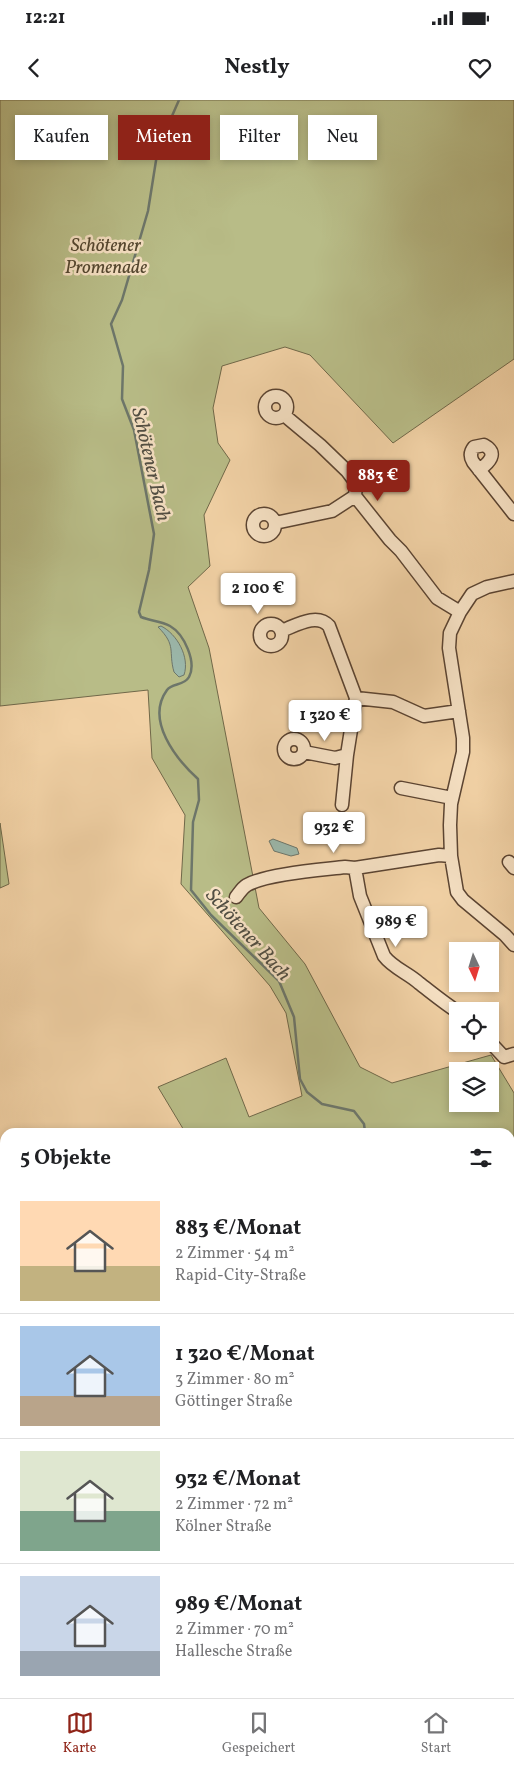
<!DOCTYPE html>
<html lang="de">
<meta charset="utf-8">
<style>
:root{--surface:#fff;--page:#f2f2f2;--text:#202124;--muted:#757577;--line:#e0e0e0;--accent:#8f2418}
body{margin:0;font-family:Vollkorn,serif;background:var(--page);color:var(--text);height:100vh;display:flex;flex-direction:column;font-size:19px;white-space:nowrap}
*{box-sizing:border-box;margin:0}
p{font-size:16px;color:var(--muted)}
.icon{flex:none;width:28px;height:28px;fill:none;stroke:currentColor;stroke-width:2;stroke-linecap:round;stroke-linejoin:round}
.map{position:relative;flex:1;overflow:hidden}
.side{position:absolute;left:0px;top:1028px;width:515px;height:571px;display:flex;flex-direction:column;background:var(--surface);border-radius:15px 15px 0 0;box-shadow:0 2px 8px #0003}
.side>*{flex:none}
.guide{position:absolute;left:15px;top:15px;width:485px;height:45px;display:flex;gap:10px}
.needle{width:32px;rotate:176deg}
.tools{position:absolute;left:449px;top:842px;display:grid;gap:10px}
.tools a{display:grid;place-items:center;width:50px;height:50px;border-radius:0px;background:var(--surface);box-shadow:0 2px 8px #0003;font-size:25px}
.price{position:absolute;translate:-50% -42px;padding:0 11px;border-radius:5px;background:#fff;color:#222;font-size:16px;line-height:32px;filter:drop-shadow(0 1px 2px #0008)}
.price::after{content:'';position:absolute;left:50%;top:30px;width:15px;height:11px;margin-left:-8px;background:inherit;clip-path:polygon(0 0,100% 0,50% 100%)}
.price.selected{background:var(--accent);color:#fff}
ul{padding:0;list-style:none}
li{display:flex;align-items:center;gap:15px;height:125px;padding:0 20px}
li+li{border-top:1px solid var(--line)}
li span{display:grid;place-items:center;flex:none;width:140px;height:100px;border-radius:0px;color:#555}
li>.icon{margin-inline-start:auto}
span .icon{width:60px;height:60px;fill:#fffc;stroke-width:1}
li b{font-size:21px}
h2{display:flex;justify-content:space-between;align-items:center;height:60px;padding:0 20px;font-size:21px}
.pill{padding:0 18px;border-radius:0px;background:var(--surface);box-shadow:0 2px 8px #0003;font-size:18px;line-height:45px}
.pill.selected{background:var(--accent);color:#fff}
.status{display:flex;justify-content:space-between;align-items:center;height:35px;padding:0 25px;background:var(--surface);direction:ltr}
.status svg{height:14px;fill:currentColor}
header{display:flex;justify-content:space-between;align-items:center;height:65px;padding:0 20px;background:var(--surface);font-size:22px;font-weight:700}
.tab-bar{display:flex;justify-content:space-around;align-items:center;height:70px;border-top:1px solid var(--line);background:var(--surface);font-size:14px;color:var(--muted)}
.tab-bar a{display:grid;justify-items:center;gap:2px}
.tab-bar .selected{color:var(--accent)}
.map>svg:first-child{display:block}
.green{fill:#b8bc87;stroke:#706849;fill-rule:evenodd}
.water{fill:#9bb7aa;stroke:#6d766a}
.lines{fill:none;stroke-linecap:round;stroke-linejoin:round}
.stream{stroke:#6d766a;stroke-width:2.5}
.minor-casing{stroke:#5b4432;stroke-width:15}
.minor{stroke:#f6e1c4;stroke-width:12}
.labels{text-anchor:middle;stroke-width:5;stroke-linejoin:round;paint-order:stroke}
.park-label{font-size:19px;font-style:italic;fill:#544730;stroke:#f6e1c4}
.water-label{font-size:20px;font-style:italic;fill:#514e43;stroke:#f6e1c4}
</style>
<div class="status"><b>12:21</b><svg viewBox="0 0 49 12"><path d="M0 12V9h3v3zM5 12V6h3v6zM10 12V3h3v9zM15 12V0h3v12zM26 1h20v11H26zM47 4h2v5h-2z"/></svg></div>
<header><svg class="icon" aria-label="back" viewBox="0 0 24 24"><path d="M15 5l-7 7 7 7"/></svg>Nestly<svg class="icon" aria-label="heart" viewBox="0 0 24 24"><path d="M12 20l-8-8c-3-5 5-10 8-4 3-6 11-1 8 4z"/></svg></header>
<div class="map">
<svg width="514" height="1598" viewBox="0 0 514 1598">
<rect width="100%" height="100%" fill="#f1d1a5"/>
<filter id="stains"><feTurbulence type="fractalNoise" baseFrequency=".004" numOctaves="4"/><feColorMatrix values="0 0 0 0 .2 0 0 0 0 .09 0 0 0 0 .02 0 0 0 .5 -.17"/></filter>
<radialGradient id="worn" r=".72"><stop offset=".6" stop-color="#630" stop-opacity="0"/><stop offset="1" stop-color="#630" stop-opacity=".3"/></radialGradient>
<path class="green" d="M0,0H514V259L393,343L310,255L285,247L222,266L213,308L218,343L230,360L204,415L210,466L188,487L209,548L259,808L305,864L360,967L392,983L491,955L514,993V1598H414L409,1594H510V1032H185L158,987L226,958L249,1017L302,996L286,913L270,886L181,784L185,715L152,658L148,590L0,606ZM458,971H490V1004H458Z
M0,723L9,784L0,788Z"/>
<path class="water" d="M161,526C177,534 190,557 184,575L179,577L174,572C168,551 177,546 158,527Z
M273,739L297,748L299,754L291,756L274,751L269,741Z"/>
<g class="lines">
<path class="stream" d="M179,0L158,48L148,111L122,200L111,224L123,266L122,299L134,330L154,434L149,470L139,512L141,517C151,521 161,521 170,526C184,534 197,562 189,577C184,586 172,583 167,590C145,620 176,659 198,679L199,700L193,722L191,790L211,815L279,881L294,917L300,979L307,992L322,1004L354,1011L364,1024L365,1032
M510,1167L514,1182
M510,1445L514,1433
M510,1465L514,1480
M510,1587L514,1576
M508,1594L509,1598"/>
<defs>
<path id="minor" d="M265 307a11 11 0 1 1 22 0a11 11 0 1 1-22 0Z
M284,315L320,345L347,371L353,379L356,385L355,396L390,440L401,451L437,498L460,512
M479,370C489,363 499,353 484,345L474,347C470,352 470,357 473,362L514,414
M356,385L374,374
M253 425a11 11 0 1 1 22 0a11 11 0 1 1-22 0Z
M275,423L332,411L355,396
M514,481L487,487L472,494L460,512L450,533L449,548L463,638V652L451,704L450,725L451,756L457,792L463,800L505,835L514,845
M260 535a11 11 0 1 1 22 0a11 11 0 1 1-22 0Z
M281,531C295,526 317,512 329,526L356,598L393,602L424,616L459,611
M284 649a10 10 0 1 1 20 0a10 10 0 1 1-20 0Z
M304,652L335,658L347,655
M401,688L452,698
M342,705L347,655L356,598
M509,762L514,768
M355,768L360,796L384,856C393,868 408,873 419,883C432,893 444,903 458,912
M236,797C240,792 242,788 247,785C267,774 320,770 345,767L355,768L439,755L451,756
M490,942L504,957L514,954
M0,1133L5,1144
M0,1166L5,1164
M0,1447L5,1445
M0,1526L5,1528
M397,1594L403,1598"/>
</defs>
<use href="#minor" class="minor-casing"/>
<use href="#minor" class="minor"/>
</g>
<g class="labels">
<g class="park-label">
<text x="106" y="151">Schötener<tspan x="106" dy="22">Promenade</tspan></text>
</g>
<g class="water-label">
<text transform="translate(152 364) rotate(77)" y="7">Schötener Bach</text>
<text transform="translate(249 834) rotate(48)" y="7">Schötener Bach</text>
</g>
</g>
<rect width="100%" height="100%" filter="url(#stains)"/>
<rect width="100%" height="100%" fill="url(#worn)"/>
</svg>
<div class="tools">
<a><svg class="needle" viewBox="-14 -14 28 28"><path d="M0-13l5 13h-10z" fill="#e53935"/><path d="M0 13l5-13h-10z" fill="#757577"/></svg></a>
<a><svg class="icon" aria-label="locate" viewBox="0 0 24 24"><circle cx="12" cy="12" r="6"/><path d="M12 2v4M12 18v4M2 12h4M18 12h4"/></svg></a>
<a><svg class="icon" aria-label="layers" viewBox="0 0 24 24"><path d="M12 4l9 5-9 5-9-5zM3 14l9 5 9-5"/></svg></a>
</div>
<b class="price selected" style="left:378px;top:402px">883 €</b>
<b class="price" style="left:258px;top:515px">2 100 €</b>
<b class="price" style="left:325px;top:642px">1 320 €</b>
<b class="price" style="left:334px;top:754px">932 €</b>
<b class="price" style="left:396px;top:848px">989 €</b>
<div class="guide">
<a class="pill">Kaufen</a>
<a class="pill selected">Mieten</a>
<a class="pill">Filter</a>
<a class="pill">Neu</a>
</div>
<section class="side">
<h2>5 Objekte<svg class="icon" aria-label="filters" viewBox="0 0 24 24"><path d="M4 7h16M4 17h16"/><circle cx="9" cy="7" r="2"/><circle cx="15" cy="17" r="2"/></svg></h2>
<ul>
<li><span style="background:linear-gradient(#ffd9b3 65%,#c2b280 0)"><svg class="icon" aria-label="home" viewBox="0 0 24 24"><path d="M3 11l9-7 9 7M6 9v11h12V9"/></svg></span><div><b>883 €/Monat</b><p>2 Zimmer · 54 m²</p><p>Rapid-City-Straße</p></div></li>
<li><span style="background:linear-gradient(#a9c7e8 70%,#b9a48a 0)"><svg class="icon" aria-label="home" viewBox="0 0 24 24"><path d="M3 11l9-7 9 7M6 9v11h12V9"/></svg></span><div><b>1 320 €/Monat</b><p>3 Zimmer · 80 m²</p><p>Göttinger Straße</p></div></li>
<li><span style="background:linear-gradient(#dfe7d0 60%,#7fa58c 0)"><svg class="icon" aria-label="home" viewBox="0 0 24 24"><path d="M3 11l9-7 9 7M6 9v11h12V9"/></svg></span><div><b>932 €/Monat</b><p>2 Zimmer · 72 m²</p><p>Kölner Straße</p></div></li>
<li><span style="background:linear-gradient(#c9d6e8 75%,#9aa5b1 0)"><svg class="icon" aria-label="home" viewBox="0 0 24 24"><path d="M3 11l9-7 9 7M6 9v11h12V9"/></svg></span><div><b>989 €/Monat</b><p>2 Zimmer · 70 m²</p><p>Hallesche Straße</p></div></li>
</ul>
</section>
</div>
<nav class="tab-bar">
<a class="selected"><svg class="icon" aria-label="map" viewBox="0 0 24 24"><path d="M3 6l6-2 6 2 6-2v14l-6 2-6-2-6 2zM9 4v14M15 6v14"/></svg>Karte</a>
<a><svg class="icon" aria-label="saved" viewBox="0 0 24 24"><path d="M7 4h10v16l-5-4-5 4z"/></svg>Gespeichert</a>
<a><svg class="icon" aria-label="home" viewBox="0 0 24 24"><path d="M3 11l9-7 9 7M6 9v11h12V9"/></svg>Start</a>
</nav>
